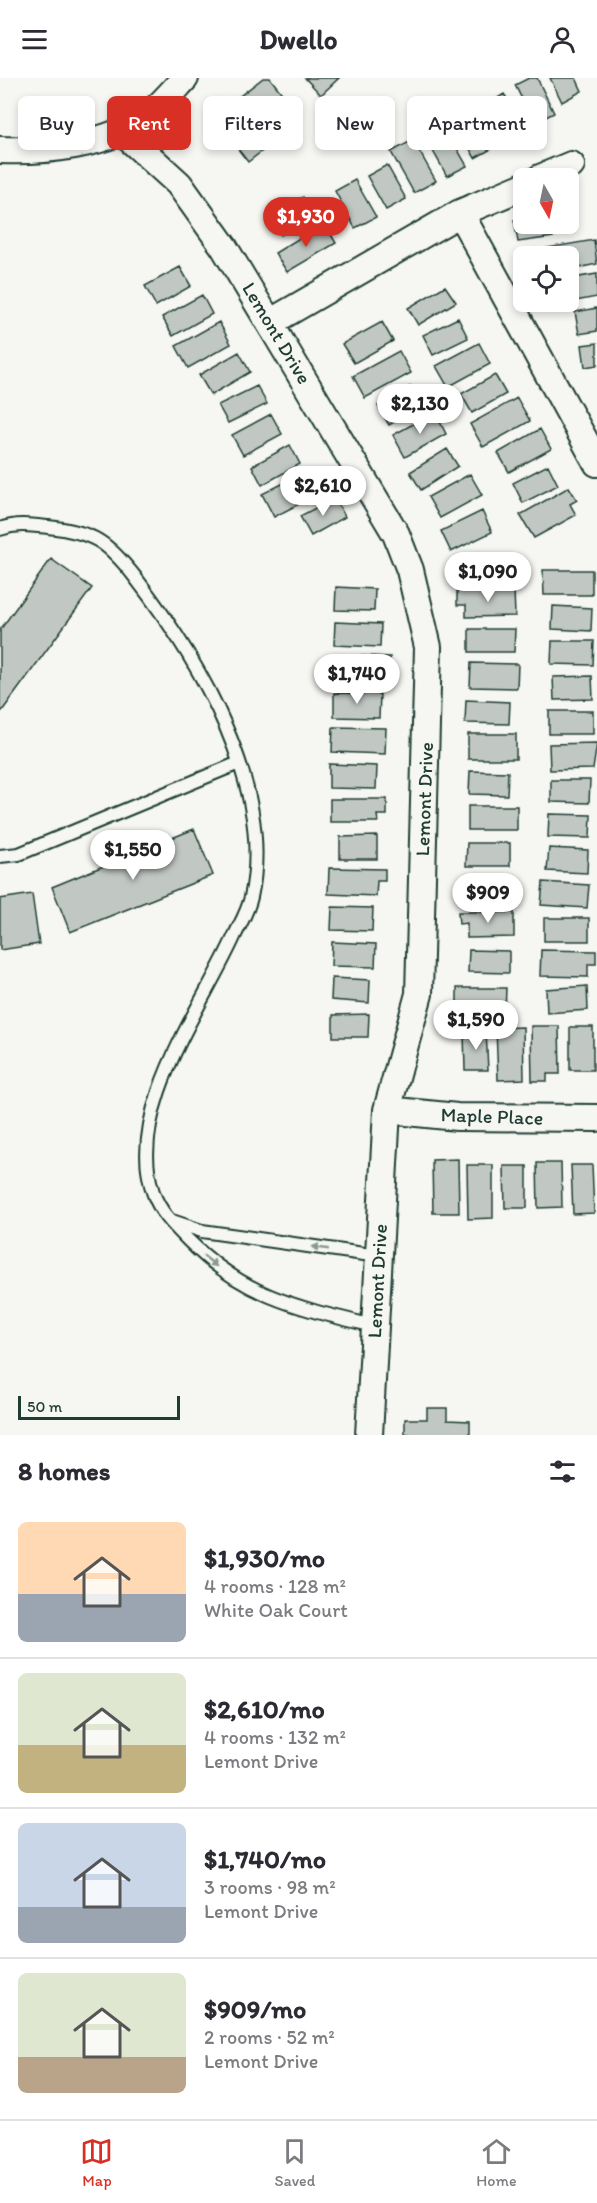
<!DOCTYPE html>
<meta charset="utf-8">
<style>
:root{--surface:#fff;--page:#f2f2f3;--text:#2b2b33;--muted:#7c7c81;--line:#e1e1e2;--accent:#d93025}
body{margin:0;font-family:Itim,sans-serif;background:var(--page);color:var(--text);height:100vh;display:flex;flex-direction:column;font-size:22px;white-space:nowrap}
*{box-sizing:border-box;margin:0}
p{font-size:20px;color:var(--muted)}
.icon{flex:none;width:33px;height:33px;fill:none;stroke:currentColor;stroke-width:2;stroke-linecap:round;stroke-linejoin:round}
.map{position:relative;height:1357px;overflow:hidden}
.panel{display:flex;flex-direction:column;background:var(--surface);flex:1}
.panel>*{flex:none}
.banner{position:absolute;left:18px;top:18px;width:561px;height:54px;display:flex;gap:12px}
.needle{width:39px;rotate:171deg}
.controls{position:absolute;left:513px;top:90px;display:grid;gap:12px}
.controls a{display:grid;place-items:center;width:66px;height:66px;border-radius:9px;background:var(--surface);box-shadow:0 3px 9px #0003;font-size:30px}
.scale{position:absolute;left:18px;bottom:15px;width:162px;box-sizing:border-box;padding-left:6px;border:3px solid #1f3d34;border-top:0;font-size:16px;line-height:21px;white-space:nowrap;color:#1f3d34;-webkit-text-stroke:4px #f6f6f2;paint-order:stroke}
.price{position:absolute;translate:-50% -51px;padding:0 14px;border-radius:21px;background:#fff;color:#222;font-size:20px;line-height:39px;filter:drop-shadow(0 2px 3px #0008)}
.price::after{content:'';position:absolute;left:50%;top:36px;width:18px;height:14px;margin-left:-9px;background:inherit;clip-path:polygon(0 0,100% 0,50% 100%)}
.price.on{background:var(--accent);color:#fff}
ul{padding:0;list-style:none}
li{display:flex;align-items:center;gap:18px;height:150px;padding:0 18px}
li+li{border-top:2px solid var(--line)}
li span{display:grid;place-items:center;flex:none;width:168px;height:120px;border-radius:9px;color:#555}
li>.icon{margin-inline-start:auto}
span .icon{width:72px;height:72px;fill:#fffc;stroke-width:1}
li b{font-size:26px}
h2{display:flex;justify-content:space-between;align-items:center;height:72px;padding:0 18px;font-size:26px}
.pill{padding:0 21px;border-radius:9px;background:var(--surface);box-shadow:0 3px 9px #0003;font-size:21px;line-height:54px}
.pill.on{background:var(--accent);color:#fff}
header{display:flex;justify-content:space-between;align-items:center;height:78px;padding:0 18px;background:var(--surface);font-size:27px;font-weight:800}
.menu{display:flex;justify-content:space-around;align-items:center;height:84px;border-top:2px solid var(--line);background:var(--surface);font-size:16px;color:var(--muted)}
.menu a{display:grid;justify-items:center;gap:3px}
.menu .on{color:var(--accent)}
.map>svg:first-child{display:block}
.building{fill:#c1c8c3;stroke:#1f3d34;stroke-width:1.5}
.lines{fill:none;stroke-linecap:round;stroke-linejoin:round}
.service-casing{stroke:#1f3d34;stroke-width:16}
.minor-casing{stroke:#1f3d34;stroke-width:30}
.service{stroke:#f6f6f2;stroke-width:12}
.minor{stroke:#f6f6f2;stroke-width:26}
.oneway{fill:#8a9a93}
.labels{text-anchor:middle;stroke-width:4.5;stroke-linejoin:round;paint-order:stroke}
.street-label{font-size:20px;fill:#1f3d34;stroke:#f6f6f2}
</style>
<header><svg class="icon" aria-label="menu" viewBox="0 0 24 24"><path d="M4 6h16M4 12h16M4 18h16"/></svg>Dwello<svg class="icon" aria-label="person" viewBox="0 0 24 24"><circle cx="12" cy="8" r="4"/><path d="M4 21q1-7 8-7t8 7"/></svg></header>
<div class="map">
<svg width="597" height="1357" viewBox="0 0 597 1357">
<rect width="100%" height="100%" fill="#f6f6f2"/>
<filter id="ink" filterUnits="userSpaceOnUse"><feTurbulence type="fractalNoise" baseFrequency=".0167" numOctaves="2"/><feDisplacementMap in="SourceGraphic" scale="12" xChannelSelector="R" yChannelSelector="G"/><feConvolveMatrix kernelMatrix="1 2 1 2 8 2 1 2 1" color-interpolation-filters="sRGB"/></filter>
<g filter="url(#ink)">
<path class="building" d="M263,0H270L298,36L289,43L293,49L248,84L213,39Z
M305,0H339L321,17Z
M529,0H537L554,35L534,45L515,7Z
M550,0H576L582,13L562,24Z
M504,16L526,50L506,62L485,28Z
M475,34L495,69L475,80L455,45Z
M447,53L467,88L447,98L428,64Z
M413,62L436,103L414,115L391,74Z
M387,87L406,121L386,132L367,98Z
M355,102L376,139L355,150L335,113Z
M303,119L314,139L281,157L270,137Z
M524,141V146H551L553,159L518,164L514,142Z
M324,145L336,165L287,194L275,175Z
M594,162L597,186L568,192V178H549L547,170Z
M180,189L191,208L156,228L145,208Z
M597,196V219L565,225L568,224V201Z
M445,208L456,224L418,247L408,230Z
M202,217L212,236L173,258L162,239Z
M597,230V253L579,256L575,234Z
M458,240L468,260L433,277L423,257Z
M219,244L231,266L188,290L176,268Z
M382,244L393,263L354,285L342,266Z
M479,265L490,286L448,309L436,288Z
M597,265V287L585,289L582,267Z
M399,273L411,295L365,320L353,298Z
M239,274L250,294L211,317L199,297Z
M495,297L506,316L472,335L461,316Z
M257,308L267,326L228,345L218,327Z
M411,308L422,328L389,347L378,328Z
M517,320L530,343L483,369L470,346Z
M435,334L446,356L405,379L393,357Z
M271,336L282,356L243,377L232,357Z
M540,351L551,371L509,394L498,375Z
M290,367L300,386L262,407L252,388Z
M447,371L458,388L421,412L410,394Z
M548,387L558,407L523,425L513,405Z
M306,394L318,416L274,439L262,416Z
M470,396L482,417L440,440L428,419Z
M569,409L577,422L570,426L576,437L534,460L520,437Z
M335,420L345,439L311,458L300,438Z
M482,433L492,454L451,474L441,453Z
M51,481L92,510L2,633L0,631V552Z
M543,492H592V517H544Z
M336,509L375,511L374,533L335,532Z
M514,512L515,538L466,539V527H457V513Z
M553,528L592,530L591,553L552,551Z
M335,544L381,546L380,569L334,567Z
M469,551H515L514,574H469Z
M552,563H594L593,587L551,586Z
M334,577L390,579V595L380,594V604L333,603Z
M471,585L518,586L517,610L470,609Z
M592,598L593,621L554,622L553,599Z
M334,615L380,616L379,640L334,639Z
M466,622L510,624L509,646L465,645Z
M549,633H593V656H549Z
M333,649L386,650L385,676L332,674Z
M468,656H516V681H468Z
M597,665L593,691L550,692L549,666Z
M329,686L377,688L376,711L329,710Z
M470,693L508,694L507,717L469,716Z
M551,702H590L589,725L551,724Z
M330,721H387V737H377L378,744H330Z
M468,728H517V752H468Z
M549,736L591,737L590,760L548,759Z
M194,751L213,797L70,854L52,809Z
M377,758V781H340V759Z
M467,765H510V788H466Z
M549,770L588,772L587,795L547,793Z
M329,790L385,791V803H377L376,818L328,816Z
M466,801H506V824L466,823Z
M543,804L589,807L587,830L541,827Z
M32,816L39,866L0,872V821Z
M332,829L373,830L372,853L331,852Z
M458,834H514V859L467,860V845L459,846Z
M544,840H589V863H544Z
M332,864L376,866L375,889L331,888Z
M469,872L509,873V895L468,894Z
M541,872L596,873V886H588V899L540,898Z
M332,900L370,902L369,925L331,922Z
M587,908L588,932L547,935L546,911Z
M457,910H506L505,935H457Z
M369,936L368,959H333V937Z
M531,948H559L560,996H547V1003H532Z
M523,949L524,1001L498,1002L496,950Z
M570,949H593V992H570Z
M486,953L488,992H465L464,954Z
M458,1081L459,1135H433L432,1082Z
M537,1085H561L562,1129L538,1130Z
M467,1087H493V1140L468,1141Z
M571,1087H592L594,1135L573,1136Z
M504,1088H527V1130H505Z
M427,1330H447V1342L470,1343V1357H405V1341H427Z"/>
<g class="lines">
<defs>
<path id="service" d="M0,451C17,445 30,447 48,449C93,454 107,463 135,499C199,582 275,710 251,819C248,833 240,846 234,859C202,930 125,1033 153,1114C159,1133 174,1148 188,1162C244,1219 299,1230 374,1248
M0,778L19,776L239,685
M172,1143L202,1153L378,1178"/>
<path id="minor" d="M122,54L179,106L224,169L396,456L410,492L428,569L419,916L387,1032L369,1357
M0,72C44,74 110,67 146,39C160,29 173,13 185,0
M540,100L571,87
M460,135L597,385
M271,244L460,135L524,108
M387,1032L457,1039L597,1040"/>
</defs>
<use href="#service" class="service-casing"/>
<use href="#minor" class="minor-casing"/>
<use href="#service" class="service"/>
<use href="#minor" class="minor"/>
</g>
<defs><path id="oneway-solid" d="M-6-.8H1V-3.2L6.5 0L1 3.2V.8H-6Z" transform="scale(1.5)"/></defs>
<g class="oneway">
<use href="#oneway-solid" transform="translate(320 1170) rotate(-172)"/>
<use href="#oneway-solid" transform="translate(210 1183) rotate(39)"/>
</g>
</g>
<g class="labels">
<g class="street-label">
<text transform="translate(277 255) rotate(59)" y="7">Lemont Drive</text>
<text transform="translate(424 721) rotate(-88)" y="7">Lemont Drive</text>
<text transform="translate(492 1038) rotate(2)" y="7">Maple Place</text>
<text transform="translate(377 1203) rotate(-87)" y="7">Lemont Drive</text>
</g>
</g>
</svg>
<div class="controls">
<a><svg class="needle" viewBox="-14 -14 28 28"><path d="M0-13l5 13h-10z" fill="#e53935"/><path d="M0 13l5-13h-10z" fill="#7c7c81"/></svg></a>
<a><svg class="icon" aria-label="locate" viewBox="0 0 24 24"><circle cx="12" cy="12" r="6"/><path d="M12 2v4M12 18v4M2 12h4M18 12h4"/></svg></a>
</div>
<div class="scale">50 m</div>
<b class="price on" style="left:306px;top:170px">$1,930</b>
<b class="price" style="left:420px;top:357px">$2,130</b>
<b class="price" style="left:323px;top:439px">$2,610</b>
<b class="price" style="left:488px;top:525px">$1,090</b>
<b class="price" style="left:357px;top:627px">$1,740</b>
<b class="price" style="left:133px;top:803px">$1,550</b>
<b class="price" style="left:488px;top:846px">$909</b>
<b class="price" style="left:476px;top:973px">$1,590</b>
<div class="banner">
<a class="pill">Buy</a>
<a class="pill on">Rent</a>
<a class="pill">Filters</a>
<a class="pill">New</a>
<a class="pill">Apartment</a>
</div>
</div>
<section class="panel">
<h2>8 homes<svg class="icon" aria-label="filters" viewBox="0 0 24 24"><path d="M4 7h16M4 17h16"/><circle cx="9" cy="7" r="2"/><circle cx="15" cy="17" r="2"/></svg></h2>
<ul>
<li><span style="background:linear-gradient(#ffd9b3 60%,#9aa5b1 0)"><svg class="icon" aria-label="home" viewBox="0 0 24 24"><path d="M3 11l9-7 9 7M6 9v11h12V9"/></svg></span><div><b>$1,930/mo</b><p>4 rooms · 128 m²</p><p>White Oak Court</p></div></li>
<li><span style="background:linear-gradient(#dfe7d0 60%,#c2b280 0)"><svg class="icon" aria-label="home" viewBox="0 0 24 24"><path d="M3 11l9-7 9 7M6 9v11h12V9"/></svg></span><div><b>$2,610/mo</b><p>4 rooms · 132 m²</p><p>Lemont Drive</p></div></li>
<li><span style="background:linear-gradient(#c9d6e8 70%,#9aa5b1 0)"><svg class="icon" aria-label="home" viewBox="0 0 24 24"><path d="M3 11l9-7 9 7M6 9v11h12V9"/></svg></span><div><b>$1,740/mo</b><p>3 rooms · 98 m²</p><p>Lemont Drive</p></div></li>
<li><span style="background:linear-gradient(#dfe7d0 70%,#b9a48a 0)"><svg class="icon" aria-label="home" viewBox="0 0 24 24"><path d="M3 11l9-7 9 7M6 9v11h12V9"/></svg></span><div><b>$909/mo</b><p>2 rooms · 52 m²</p><p>Lemont Drive</p></div></li>
</ul>
</section>
<nav class="menu">
<a class="on"><svg class="icon" aria-label="map" viewBox="0 0 24 24"><path d="M3 6l6-2 6 2 6-2v14l-6 2-6-2-6 2zM9 4v14M15 6v14"/></svg>Map</a>
<a><svg class="icon" aria-label="saved" viewBox="0 0 24 24"><path d="M7 4h10v16l-5-4-5 4z"/></svg>Saved</a>
<a><svg class="icon" aria-label="home" viewBox="0 0 24 24"><path d="M3 11l9-7 9 7M6 9v11h12V9"/></svg>Home</a>
</nav>
